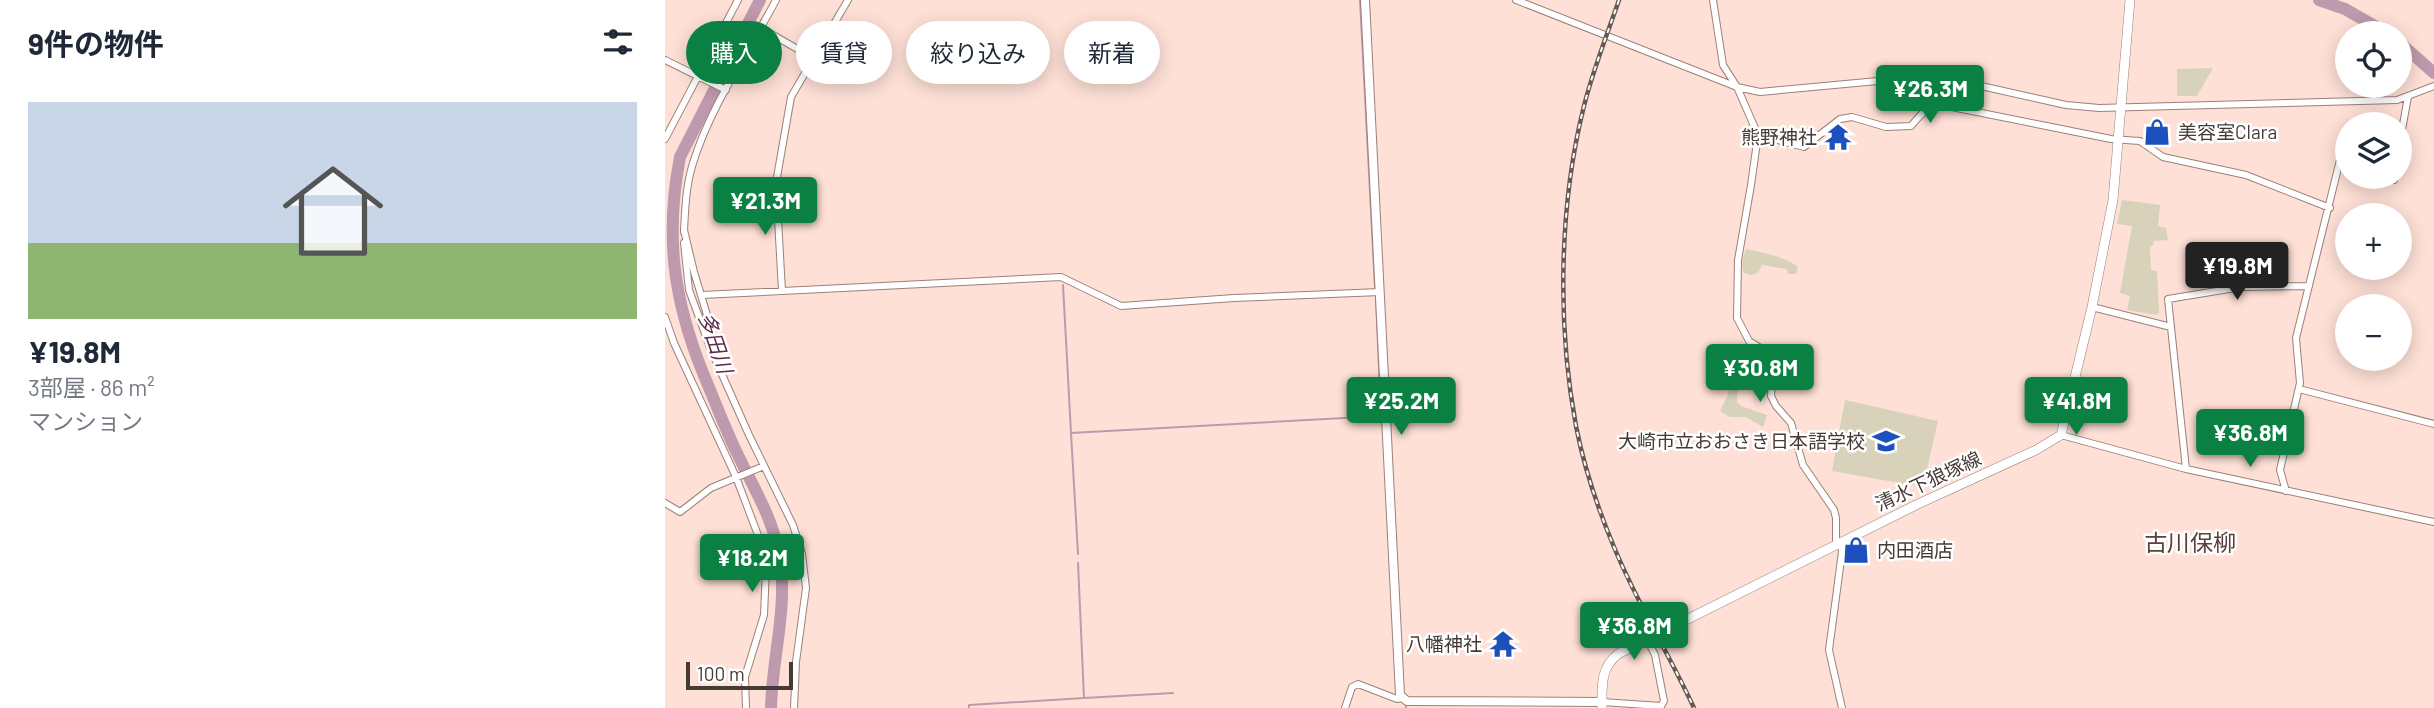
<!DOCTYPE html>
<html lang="ja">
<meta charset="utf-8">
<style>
:root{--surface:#fff;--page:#f2f2f3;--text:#1f2937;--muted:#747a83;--accent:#0b8043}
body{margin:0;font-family:Barlow,"Noto Sans JP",sans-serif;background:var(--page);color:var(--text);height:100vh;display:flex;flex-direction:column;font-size:26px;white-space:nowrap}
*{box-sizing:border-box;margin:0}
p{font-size:23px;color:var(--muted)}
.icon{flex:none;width:38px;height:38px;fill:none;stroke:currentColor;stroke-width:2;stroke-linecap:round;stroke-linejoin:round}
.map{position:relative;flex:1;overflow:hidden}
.side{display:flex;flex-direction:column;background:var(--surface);width:665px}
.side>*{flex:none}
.guide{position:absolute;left:21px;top:21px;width:665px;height:63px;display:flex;gap:14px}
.fabs{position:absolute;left:1670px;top:21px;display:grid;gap:14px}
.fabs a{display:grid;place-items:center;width:77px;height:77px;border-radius:50%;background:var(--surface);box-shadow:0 4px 18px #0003;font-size:35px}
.scale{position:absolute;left:21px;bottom:18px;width:107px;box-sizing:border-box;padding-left:7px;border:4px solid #453a36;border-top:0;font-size:19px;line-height:24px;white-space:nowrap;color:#453a36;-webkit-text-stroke:5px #fff;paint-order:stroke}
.price{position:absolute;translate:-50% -60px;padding:0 16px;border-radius:7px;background:var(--accent);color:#fff;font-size:23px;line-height:46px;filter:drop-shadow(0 2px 4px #0008)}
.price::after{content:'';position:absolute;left:50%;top:42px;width:21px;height:16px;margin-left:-10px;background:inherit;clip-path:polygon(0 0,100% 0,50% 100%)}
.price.on{background:#222;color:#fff}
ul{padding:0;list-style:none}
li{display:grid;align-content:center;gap:14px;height:371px;padding:0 28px}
li span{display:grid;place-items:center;height:217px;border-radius:0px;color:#555}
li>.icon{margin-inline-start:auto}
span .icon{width:126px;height:126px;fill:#fffc;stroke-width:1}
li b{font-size:30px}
h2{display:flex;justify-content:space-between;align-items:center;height:84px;padding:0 28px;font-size:30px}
.tag{padding:0 24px;border-radius:32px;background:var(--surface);box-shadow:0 4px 18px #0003;font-size:24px;line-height:63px}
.tag.on{background:var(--accent);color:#fff}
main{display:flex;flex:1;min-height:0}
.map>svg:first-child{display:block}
.green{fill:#d8d2ba}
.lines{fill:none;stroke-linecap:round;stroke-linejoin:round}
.stream{stroke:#bf99ad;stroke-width:2}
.river{stroke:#bf99ad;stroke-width:12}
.minor-casing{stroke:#9b8178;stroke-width:8}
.tertiary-casing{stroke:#9b8178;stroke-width:10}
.secondary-casing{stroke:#9b8178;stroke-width:10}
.minor{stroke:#fff;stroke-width:6}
.tertiary{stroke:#fff;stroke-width:8}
.secondary{stroke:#fff;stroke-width:9}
.rail-casing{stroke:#665853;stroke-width:4.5}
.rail{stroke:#fff;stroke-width:2;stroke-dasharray:5;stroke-linecap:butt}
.labels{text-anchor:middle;stroke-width:5;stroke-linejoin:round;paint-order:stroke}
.poi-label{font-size:19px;fill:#453a36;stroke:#fff;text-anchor:end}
.street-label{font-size:19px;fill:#453a36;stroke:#fff}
.water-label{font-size:21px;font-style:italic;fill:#5e2d4b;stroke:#fff}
.quarter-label{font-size:23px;fill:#59423a;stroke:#fff}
</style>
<main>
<section class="side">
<h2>9件の物件<svg class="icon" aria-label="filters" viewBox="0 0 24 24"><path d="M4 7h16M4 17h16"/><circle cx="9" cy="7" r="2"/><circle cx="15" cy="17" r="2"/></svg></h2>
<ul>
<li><span style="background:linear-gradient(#c9d6e8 65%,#8fb573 0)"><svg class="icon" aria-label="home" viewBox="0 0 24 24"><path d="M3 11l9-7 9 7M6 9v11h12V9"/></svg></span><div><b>¥19.8M</b><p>3部屋 · 86 m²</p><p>マンション</p></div></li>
</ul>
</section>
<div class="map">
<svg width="1769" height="708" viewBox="0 0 1769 708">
<rect width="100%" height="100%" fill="#fee0d6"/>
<path class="green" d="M1548,68L1532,96H1512V69Z
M1457,200L1495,205L1493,226L1501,228L1503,240L1489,241L1488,245L1485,247L1486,270L1492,271L1494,312L1492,315L1462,310L1465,296L1455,293L1467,226L1452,224Z
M1081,249C1095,252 1122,257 1133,267L1131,274H1123L1122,269L1097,265L1093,273L1085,275L1078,272L1077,261Z
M1066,381L1073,384L1072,402L1076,406L1102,415L1098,427L1081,417H1065L1055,411L1063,395Z
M1180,400L1273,421L1258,487L1167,471Z"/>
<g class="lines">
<path class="stream" d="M695,0L710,288
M398,285L406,433
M413,554L406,433L716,416L711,298
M419,698L508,693
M741,706V708
M304,708V705L419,698L413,563"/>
<path class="river" d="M95,0L15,157C0,235 8,299 38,373C49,399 59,426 71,451C86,483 106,515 113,549C125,601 107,656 106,708
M1654,0L1680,9L1722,33
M1734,42L1769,73"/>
<defs>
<path id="minor" d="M851,0L1072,87L1095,92L1245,78L1294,81L1401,105L1434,108L1732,100L1769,86
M1048,0L1058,65L1072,87L1093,135L1086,185L1073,260L1072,318L1084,341L1097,349L1106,362L1108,370L1106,396L1111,406L1126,423L1138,465L1169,510L1171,518V540L1176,543L1177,552L1164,650L1177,708
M96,28L148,58
M0,60L61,90
M1093,135L1139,147L1175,119L1187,117L1221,127L1246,126C1258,112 1262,105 1282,106L1446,139L1475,141L1498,157L1581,175L1665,208
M0,139L73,0
M1734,146L1743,97
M1717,177L1729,180V177
M19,230L29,272L46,328L47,352L84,435L128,525L137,554L141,588L131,662L129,708
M19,232C20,209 21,185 28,163C46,105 83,53 111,0
M19,243L24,290L45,347
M117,291L111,183L126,97L183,0
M37,295L396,277L456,306L569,298L715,292
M1427,307L1506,327
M0,317L9,343L71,477L99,551L101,568L99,615L80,677L81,708
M1634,389L1769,424
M1396,435L1521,469L1769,522
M1521,469L1503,299L1576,287L1644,286
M1621,491L1615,470L1635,383L1631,338L1675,160L1682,163
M0,503L15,512L46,488L99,466
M982,639L990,655L999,701L995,708
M937,702L996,706
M680,708L687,687L693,684L732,699L738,698"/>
<path id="tertiary" d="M700,0L735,695L742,701L937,702"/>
<path id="secondary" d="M937,708C937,687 935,668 953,654L1253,504L1371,450L1396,435L1427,307L1448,200L1465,0"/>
</defs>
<use href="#minor" class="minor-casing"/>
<use href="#tertiary" class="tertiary-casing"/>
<use href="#secondary" class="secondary-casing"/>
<use href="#minor" class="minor"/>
<use href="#tertiary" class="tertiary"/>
<use href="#secondary" class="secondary"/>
<defs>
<path id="rail" d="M954,0C942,35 928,70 919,106C894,205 892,325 911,426C919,467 933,509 949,547C972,603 1004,654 1029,708"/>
</defs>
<use href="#rail" class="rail-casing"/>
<use href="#rail" class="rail"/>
</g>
<defs>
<symbol id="shop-bare" viewBox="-9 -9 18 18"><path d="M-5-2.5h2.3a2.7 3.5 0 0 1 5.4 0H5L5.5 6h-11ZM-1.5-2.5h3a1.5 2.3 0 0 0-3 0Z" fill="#1c51bd" stroke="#fff" stroke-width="2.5" paint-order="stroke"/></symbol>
<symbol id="temple-bare" viewBox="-9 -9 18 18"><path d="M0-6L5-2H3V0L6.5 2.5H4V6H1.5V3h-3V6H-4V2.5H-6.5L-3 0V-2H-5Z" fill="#1c51bd" stroke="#fff" stroke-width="2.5" paint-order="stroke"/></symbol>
<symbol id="school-bare" viewBox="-9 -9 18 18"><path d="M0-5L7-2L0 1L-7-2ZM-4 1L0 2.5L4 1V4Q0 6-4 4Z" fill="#1c51bd" stroke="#fff" stroke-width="2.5" paint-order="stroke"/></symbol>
</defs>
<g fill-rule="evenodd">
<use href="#shop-bare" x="1473" y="113" width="38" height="38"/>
<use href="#temple-bare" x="1154" y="118" width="38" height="38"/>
<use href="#school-bare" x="1202" y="422" width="38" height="38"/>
<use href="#shop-bare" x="1172" y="531" width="38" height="38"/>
<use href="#temple-bare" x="819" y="625" width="38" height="38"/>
</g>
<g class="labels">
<g class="poi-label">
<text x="1513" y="139" text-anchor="start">美容室Clara</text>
<text x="1152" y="144">熊野神社</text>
<text x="1200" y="448">大崎市立おおさき日本語学校</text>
<text x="1212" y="557" text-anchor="start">内田酒店</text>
<text x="817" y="651">八幡神社</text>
</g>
<g class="street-label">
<text transform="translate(1263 481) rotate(-25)" y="7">清水下狼塚線</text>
</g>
<g class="water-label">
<text transform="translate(50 343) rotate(71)" y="7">多田川</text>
</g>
<g class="quarter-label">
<text x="1525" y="551">古川保柳</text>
</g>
</g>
</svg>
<div class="fabs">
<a><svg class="icon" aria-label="locate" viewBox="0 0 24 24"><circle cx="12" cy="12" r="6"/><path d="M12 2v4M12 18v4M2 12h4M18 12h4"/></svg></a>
<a><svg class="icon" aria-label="layers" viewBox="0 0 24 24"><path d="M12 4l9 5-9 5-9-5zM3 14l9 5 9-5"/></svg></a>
<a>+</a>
<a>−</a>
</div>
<div class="scale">100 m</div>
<b class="price" style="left:1265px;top:125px">¥26.3M</b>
<b class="price" style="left:100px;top:237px">¥21.3M</b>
<b class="price on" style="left:1572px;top:302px">¥19.8M</b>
<b class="price" style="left:1095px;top:404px">¥30.8M</b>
<b class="price" style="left:736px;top:437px">¥25.2M</b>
<b class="price" style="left:1411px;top:437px">¥41.8M</b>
<b class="price" style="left:1585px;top:469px">¥36.8M</b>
<b class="price" style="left:87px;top:594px">¥18.2M</b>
<b class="price" style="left:969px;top:662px">¥36.8M</b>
<div class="guide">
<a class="tag on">購入</a>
<a class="tag">賃貸</a>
<a class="tag">絞り込み</a>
<a class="tag">新着</a>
</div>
</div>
</main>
